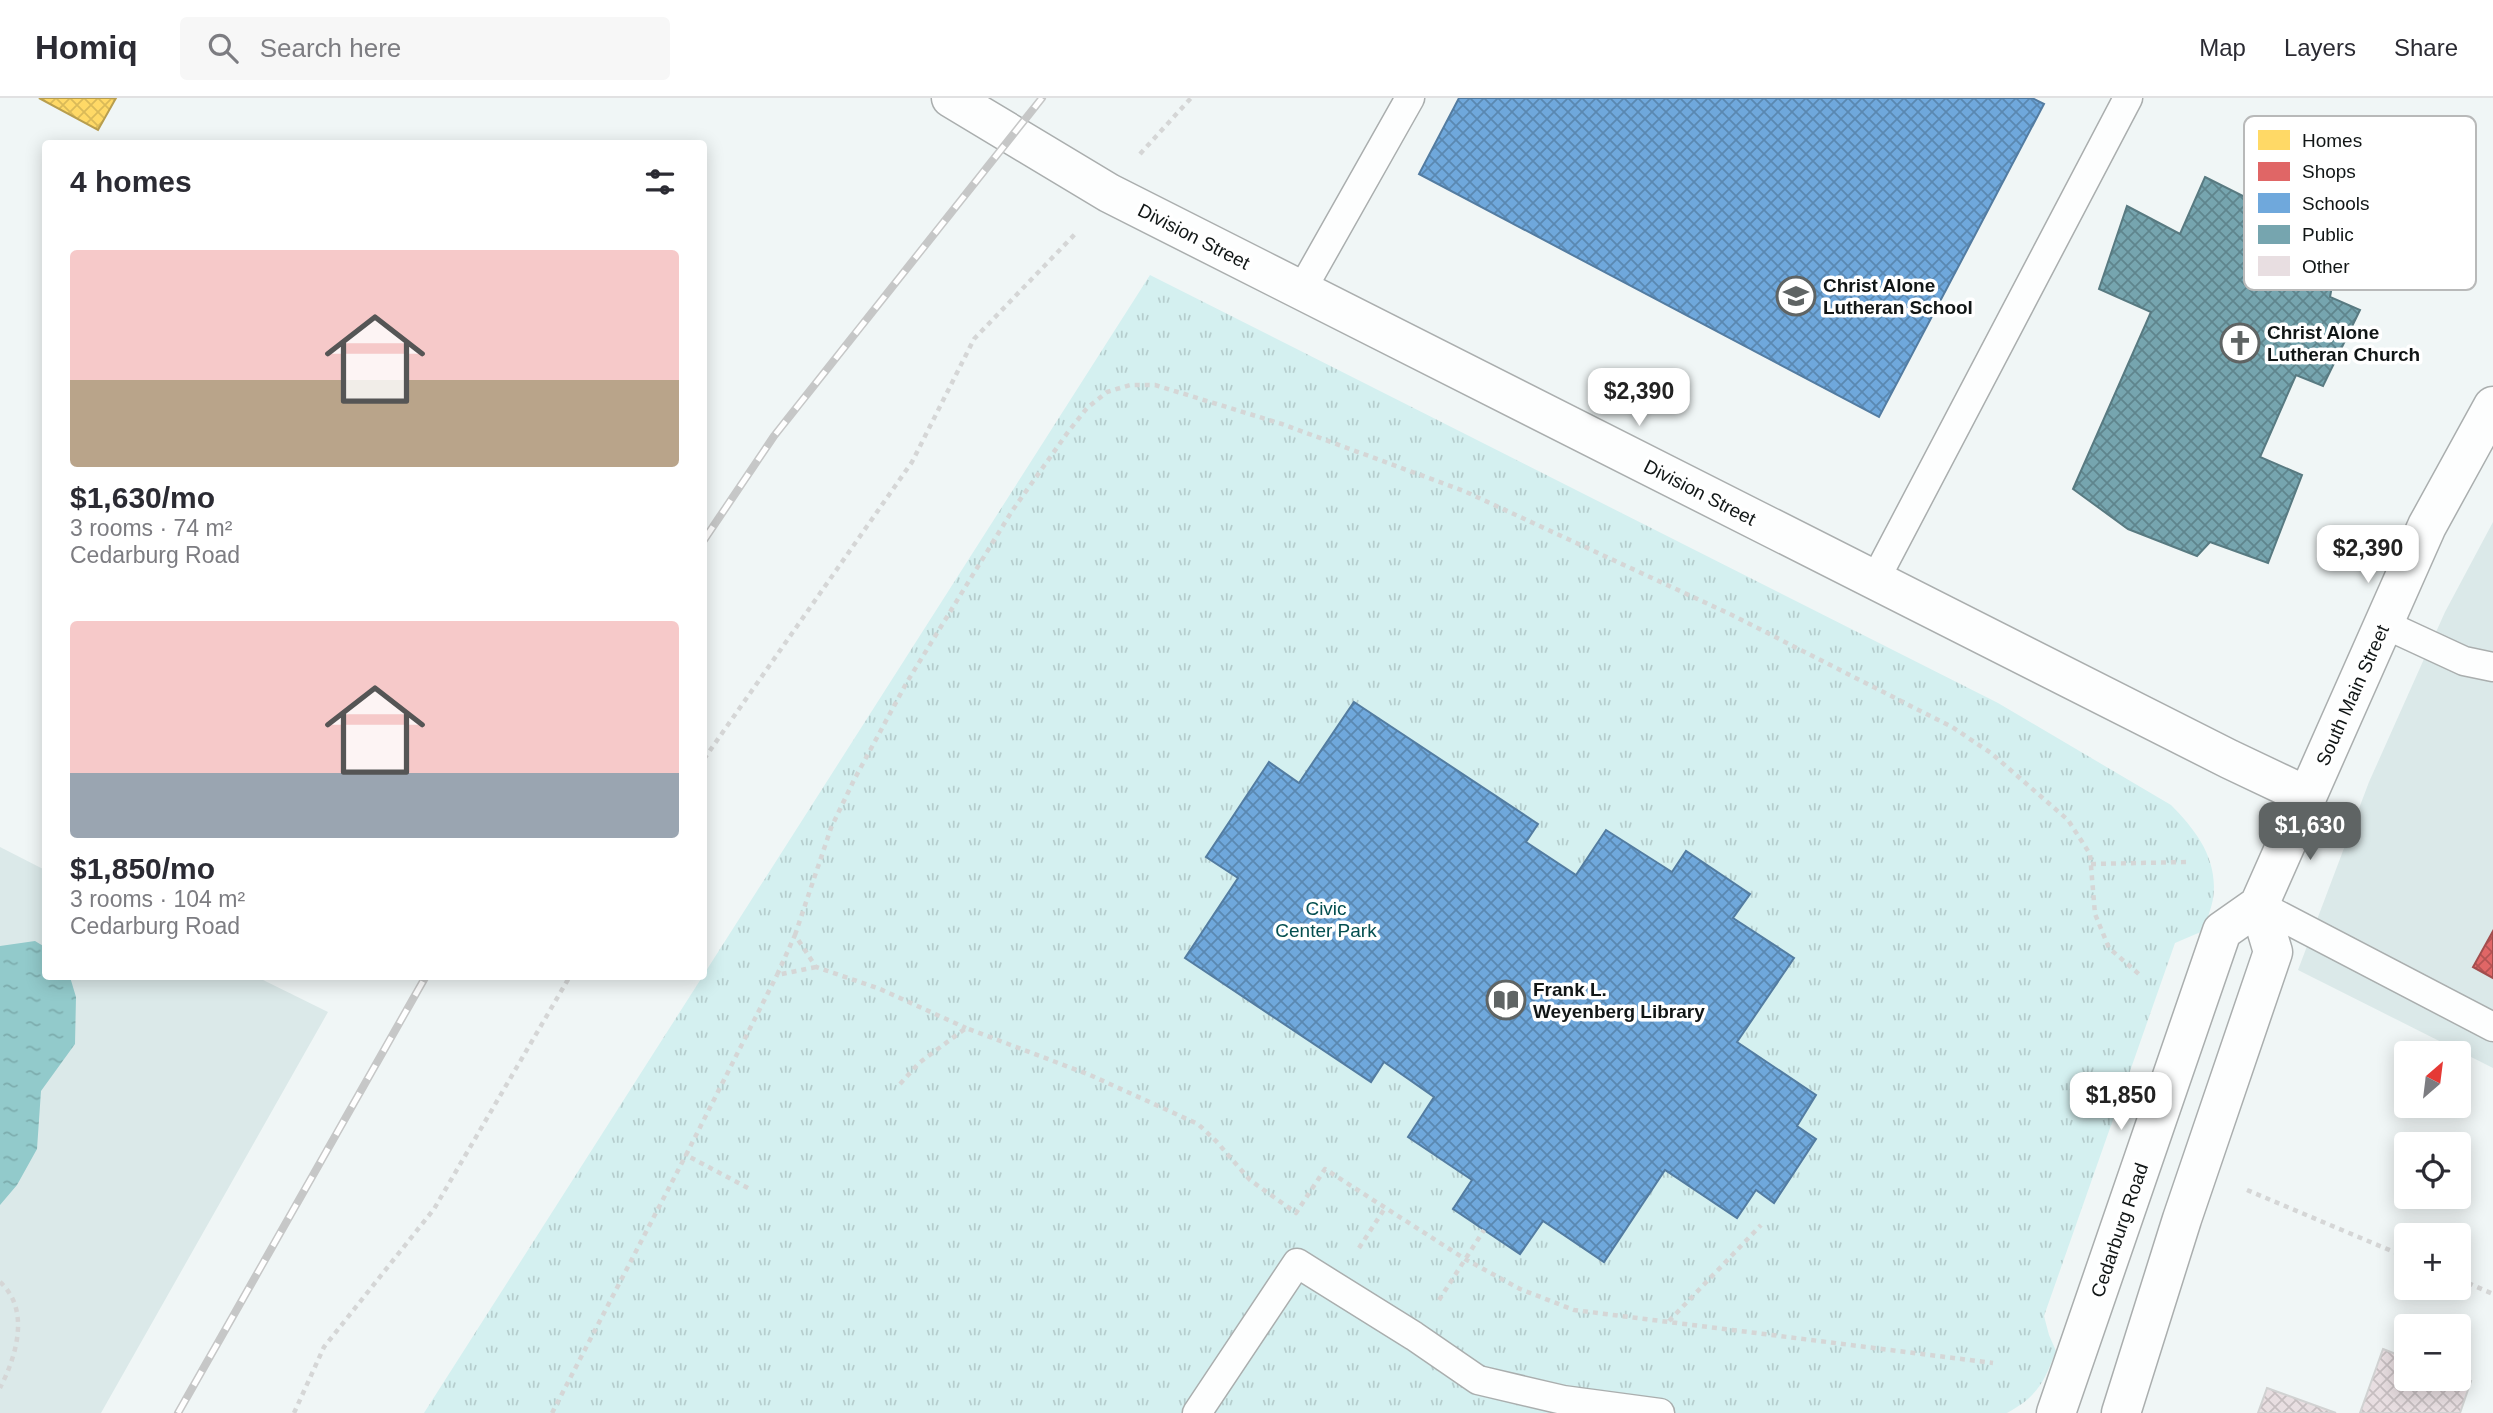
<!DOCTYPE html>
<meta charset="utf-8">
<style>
:root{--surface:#fff;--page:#f7f7f7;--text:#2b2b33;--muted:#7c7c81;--line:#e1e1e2;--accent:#5f6464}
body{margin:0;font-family:Arial,sans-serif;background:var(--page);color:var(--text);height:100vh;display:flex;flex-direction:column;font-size:26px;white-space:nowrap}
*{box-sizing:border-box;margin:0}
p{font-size:23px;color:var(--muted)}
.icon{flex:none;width:38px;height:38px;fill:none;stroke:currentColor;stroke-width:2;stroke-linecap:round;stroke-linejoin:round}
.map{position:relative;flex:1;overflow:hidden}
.side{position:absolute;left:42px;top:42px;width:665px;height:840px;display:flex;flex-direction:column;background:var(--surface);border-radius:7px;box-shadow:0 4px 18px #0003}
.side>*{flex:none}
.needle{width:46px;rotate:28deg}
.fabs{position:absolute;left:2394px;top:943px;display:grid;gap:14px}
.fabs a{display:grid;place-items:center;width:77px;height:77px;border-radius:7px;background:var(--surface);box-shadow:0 4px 18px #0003;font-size:35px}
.price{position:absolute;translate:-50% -60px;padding:0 16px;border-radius:14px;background:#fff;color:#222;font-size:23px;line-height:46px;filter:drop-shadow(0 2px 4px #0008)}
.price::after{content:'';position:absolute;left:50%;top:42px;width:21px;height:16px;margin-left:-10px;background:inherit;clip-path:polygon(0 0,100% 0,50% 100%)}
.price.selected{background:var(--accent);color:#fff}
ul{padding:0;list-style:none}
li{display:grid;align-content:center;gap:14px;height:371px;padding:0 28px}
li span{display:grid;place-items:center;height:217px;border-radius:7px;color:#555}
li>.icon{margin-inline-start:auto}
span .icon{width:126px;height:126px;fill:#fffc;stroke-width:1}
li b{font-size:30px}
h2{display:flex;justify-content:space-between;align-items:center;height:84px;padding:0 28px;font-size:30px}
header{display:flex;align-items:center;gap:42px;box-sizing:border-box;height:98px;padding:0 35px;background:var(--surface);border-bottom:2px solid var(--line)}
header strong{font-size:33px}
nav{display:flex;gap:38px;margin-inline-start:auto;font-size:24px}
.search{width:490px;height:63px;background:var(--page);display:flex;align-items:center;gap:18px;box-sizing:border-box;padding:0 24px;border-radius:7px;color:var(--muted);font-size:26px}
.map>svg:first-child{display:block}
.built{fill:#dbe9e9}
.park{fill:url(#park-tufts)}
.water{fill:url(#water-ripples)}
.homes{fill:url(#homes-cross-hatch);stroke:#b89e4e;stroke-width:2}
.shops{fill:url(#shops-cross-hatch);stroke:#a24e4e;stroke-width:2}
.schools{fill:url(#schools-cross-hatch);stroke:#537ca1;stroke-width:2}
.public{fill:url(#public-cross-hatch);stroke:#587a81;stroke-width:2}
.building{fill:url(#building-cross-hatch);stroke:#d1d2d2;stroke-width:2}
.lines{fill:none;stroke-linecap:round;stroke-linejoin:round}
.service-casing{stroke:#aaaeae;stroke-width:31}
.minor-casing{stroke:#aaaeae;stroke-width:41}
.secondary-casing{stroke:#aaaeae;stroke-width:41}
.path{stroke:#d5d6d6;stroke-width:4.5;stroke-dasharray:5 5;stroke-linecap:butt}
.service{stroke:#fdfefe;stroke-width:28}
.minor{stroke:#fdfefe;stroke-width:38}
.secondary{stroke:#fdfefe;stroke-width:38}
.rail-casing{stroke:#c6c7c7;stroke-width:8}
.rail{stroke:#fff;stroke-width:5;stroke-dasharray:16;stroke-linecap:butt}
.labels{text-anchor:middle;stroke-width:7;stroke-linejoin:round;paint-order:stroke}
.street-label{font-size:19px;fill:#111616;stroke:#fff}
.poi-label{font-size:19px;font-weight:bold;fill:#111616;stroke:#fff;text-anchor:start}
.park-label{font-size:19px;fill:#044e4f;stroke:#fff}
.key{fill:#fff;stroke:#b8b9b9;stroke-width:2}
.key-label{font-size:19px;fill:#111616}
</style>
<header>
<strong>Homiq</strong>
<div class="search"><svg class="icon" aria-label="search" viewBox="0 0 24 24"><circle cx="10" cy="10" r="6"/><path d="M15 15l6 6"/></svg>Search here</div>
<nav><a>Map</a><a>Layers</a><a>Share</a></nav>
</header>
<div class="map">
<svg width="2493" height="1315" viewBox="0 0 2493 1315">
<defs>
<pattern id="park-tufts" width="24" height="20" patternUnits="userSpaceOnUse" patternTransform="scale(1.75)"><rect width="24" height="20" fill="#d4f0f0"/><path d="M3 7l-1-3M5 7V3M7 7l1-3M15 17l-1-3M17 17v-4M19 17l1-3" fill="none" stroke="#b5cdcd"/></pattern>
<pattern id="water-ripples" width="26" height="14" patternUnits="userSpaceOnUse" patternTransform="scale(1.75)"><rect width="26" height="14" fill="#92cacb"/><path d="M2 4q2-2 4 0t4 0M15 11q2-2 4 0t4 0" fill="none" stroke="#7dadae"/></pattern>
<pattern id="homes-cross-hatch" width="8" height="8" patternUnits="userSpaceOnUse" patternTransform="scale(1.75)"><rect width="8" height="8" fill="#ffd966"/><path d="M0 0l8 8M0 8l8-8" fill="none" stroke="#daba58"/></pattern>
<pattern id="shops-cross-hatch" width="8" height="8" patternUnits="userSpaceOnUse" patternTransform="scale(1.75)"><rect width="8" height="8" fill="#e06666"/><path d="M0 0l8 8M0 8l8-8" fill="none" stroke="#b45353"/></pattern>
<pattern id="schools-cross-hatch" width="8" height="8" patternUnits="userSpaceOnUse" patternTransform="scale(1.75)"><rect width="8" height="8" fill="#6fa8dc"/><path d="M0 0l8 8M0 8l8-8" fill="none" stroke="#5a88b1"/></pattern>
<pattern id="public-cross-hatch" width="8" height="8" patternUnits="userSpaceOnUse" patternTransform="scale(1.75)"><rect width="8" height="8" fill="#76a5af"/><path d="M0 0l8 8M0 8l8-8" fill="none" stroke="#5f858d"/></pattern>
<pattern id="building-cross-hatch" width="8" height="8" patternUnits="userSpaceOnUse" patternTransform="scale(1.75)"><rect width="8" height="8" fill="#e8dee1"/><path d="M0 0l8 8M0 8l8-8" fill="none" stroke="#c6bec0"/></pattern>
</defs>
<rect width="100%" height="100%" fill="#f0f6f6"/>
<path class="built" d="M2493,424V970L2298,872L2369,684L2445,514Z
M0,749L45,772L46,878L257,879L328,914L101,1315H0Z"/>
<path class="park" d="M1150,177L1998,605L2171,707C2196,732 2219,762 2213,801C2211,812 2206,823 2203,833L2175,845L2044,1218L2049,1237L2056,1253C2044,1284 2038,1298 2007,1315H424Z"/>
<path class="water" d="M35,843L45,849L46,878L70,879L76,899L75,946L41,993L37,1051L17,1087L0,1107V848Z"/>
<path class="homes" d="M39,0H116L98,32Z"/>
<path class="shops" d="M2493,833V880L2473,869Z"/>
<path class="schools" d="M1459,0H2032L2044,6L1879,319L1419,76Z
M1354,604L1538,726L1526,744L1576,777L1606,732L1672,774L1686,753L1750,796L1733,820L1794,860L1737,944L1816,997L1797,1028L1816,1041L1774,1105L1756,1092L1737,1120L1665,1072L1604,1164L1543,1123L1520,1156L1453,1111L1472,1082L1408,1039L1434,999L1384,964L1371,984L1185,860L1238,780L1206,759L1269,664L1299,685Z"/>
<path class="public" d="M2205,79L2325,139L2311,167L2334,177L2330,199L2360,212L2323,288L2296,277L2260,359L2302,377L2268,465L2210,444L2197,458L2128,431L2073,391L2151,214L2099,191L2127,108L2180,136Z"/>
<path class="building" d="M2383,1251L2406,1260V1281H2459V1278L2471,1283L2460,1315H2360Z
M2267,1290L2336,1315H2258Z"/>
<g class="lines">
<defs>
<path id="service" d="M1301,193L1410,0
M1875,482L2128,0
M2384,526L2464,563L2493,569
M2259,807L2493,929
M1197,1315L1297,1165L1414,1238L1478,1282L1563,1302L1660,1315"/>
<path id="minor" d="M951,0L1109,95L2229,661L2307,698"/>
<path id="secondary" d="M2056,1315L2222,833L2259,807L2427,428L2493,308
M2121,1315L2182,1121L2273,854L2259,807"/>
</defs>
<use href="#service" class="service-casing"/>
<use href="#minor" class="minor-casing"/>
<use href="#secondary" class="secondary-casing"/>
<path class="path" d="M1140,56L1191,0
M704,661L912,364L974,241L1077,134
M2091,766L2187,764
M795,837L831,730L854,682L907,584L1012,413L1068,334L1087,310L1107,294L1130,287H1155L1282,326L1464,393L1732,517L1952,629L1991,655L2068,722L2090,756L2095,816L2109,850L2140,877
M816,869L777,877L795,837L816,869L880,891L966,930
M900,986L919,965L966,930L1090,977L1198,1026L1216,1043L1250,1082L1296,1115L1325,1071L1465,1161L1520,1191L1574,1212L1993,1265
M748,1090L686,1057L777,877
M2247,1092L2406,1159
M1359,1150L1385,1110
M2459,1181L2493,1196
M0,1184C31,1212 16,1259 0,1290
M1439,1202L1484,1132
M1669,1223L1761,1127
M294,1315L324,1249L434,1111L570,878
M552,1315L686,1057"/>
<use href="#service" class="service"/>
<use href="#minor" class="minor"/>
<use href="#secondary" class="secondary"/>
<defs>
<path id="rail" d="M704,442L774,338L1042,0
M178,1315L426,878"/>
</defs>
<use href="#rail" class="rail-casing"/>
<use href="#rail" class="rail"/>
</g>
<defs>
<symbol id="school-ring" viewBox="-11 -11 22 22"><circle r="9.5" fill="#fff" stroke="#5f6464" stroke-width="1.5"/><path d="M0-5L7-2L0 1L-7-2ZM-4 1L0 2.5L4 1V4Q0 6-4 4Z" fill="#5f6464"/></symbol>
<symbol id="church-ring" viewBox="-11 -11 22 22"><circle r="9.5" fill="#fff" stroke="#5f6464" stroke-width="1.5"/><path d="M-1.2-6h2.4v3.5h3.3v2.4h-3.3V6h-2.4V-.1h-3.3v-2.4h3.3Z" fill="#5f6464"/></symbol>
<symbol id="library-ring" viewBox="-11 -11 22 22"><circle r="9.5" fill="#fff" stroke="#5f6464" stroke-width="1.5"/><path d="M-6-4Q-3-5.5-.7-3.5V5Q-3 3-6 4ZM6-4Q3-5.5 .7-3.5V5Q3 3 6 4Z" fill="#5f6464"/></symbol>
</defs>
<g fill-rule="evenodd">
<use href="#school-ring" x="1774" y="176" width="44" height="44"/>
<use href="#church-ring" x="2218" y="223" width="44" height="44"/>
<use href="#library-ring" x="1484" y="880" width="44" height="44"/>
</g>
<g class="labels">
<g class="street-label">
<text transform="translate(1194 138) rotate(27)" y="7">Division Street</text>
<text transform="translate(1700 394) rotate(27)" y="7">Division Street</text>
<text transform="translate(2352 597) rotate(-66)" y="7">South Main Street</text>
<text transform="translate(2119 1132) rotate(-71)" y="7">Cedarburg Road</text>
</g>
<g class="poi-label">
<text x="1823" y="194">Christ Alone<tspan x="1823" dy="22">Lutheran School</tspan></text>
<text x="2267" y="241">Christ Alone<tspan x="2267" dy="22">Lutheran Church</tspan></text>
<text x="1533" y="898">Frank L.<tspan x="1533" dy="22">Weyenberg Library</tspan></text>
</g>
<g class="park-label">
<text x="1326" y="817">Civic<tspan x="1326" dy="22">Center Park</tspan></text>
</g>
</g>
<rect x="2244" y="18" width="232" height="174" rx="10" class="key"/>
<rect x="2258" y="32" width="32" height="20" fill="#ffd966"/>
<rect x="2258" y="64" width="32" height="19" fill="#e06666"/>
<rect x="2258" y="95" width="32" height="20" fill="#6fa8dc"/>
<rect x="2258" y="127" width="32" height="19" fill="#76a5af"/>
<rect x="2258" y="158" width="32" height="20" fill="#e8dee1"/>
<g class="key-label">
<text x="2302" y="49">Homes</text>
<text x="2302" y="80">Shops</text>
<text x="2302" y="112">Schools</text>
<text x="2302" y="143">Public</text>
<text x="2302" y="175">Other</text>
</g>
</svg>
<div class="fabs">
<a><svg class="needle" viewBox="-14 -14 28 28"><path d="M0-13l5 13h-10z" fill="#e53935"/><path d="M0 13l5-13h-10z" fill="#7c7c81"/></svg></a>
<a><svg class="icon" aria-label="locate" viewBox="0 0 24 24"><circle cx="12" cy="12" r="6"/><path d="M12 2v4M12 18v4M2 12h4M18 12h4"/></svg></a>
<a>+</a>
<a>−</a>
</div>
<b class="price" style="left:1639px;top:330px">$2,390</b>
<b class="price" style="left:2368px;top:487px">$2,390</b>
<b class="price selected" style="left:2310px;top:764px">$1,630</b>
<b class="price" style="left:2121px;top:1034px">$1,850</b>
<section class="side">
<h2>4 homes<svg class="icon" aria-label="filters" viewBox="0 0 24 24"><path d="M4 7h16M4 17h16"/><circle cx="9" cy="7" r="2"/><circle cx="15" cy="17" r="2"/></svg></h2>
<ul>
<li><span style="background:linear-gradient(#f6c9c9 60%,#b9a48a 0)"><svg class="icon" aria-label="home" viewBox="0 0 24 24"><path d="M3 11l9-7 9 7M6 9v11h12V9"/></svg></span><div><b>$1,630/mo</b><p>3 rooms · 74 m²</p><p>Cedarburg Road</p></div></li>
<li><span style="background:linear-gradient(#f6c9c9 70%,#9aa5b1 0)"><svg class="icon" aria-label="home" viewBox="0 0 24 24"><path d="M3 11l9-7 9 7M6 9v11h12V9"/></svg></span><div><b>$1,850/mo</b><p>3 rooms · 104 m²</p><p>Cedarburg Road</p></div></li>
</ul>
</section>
</div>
